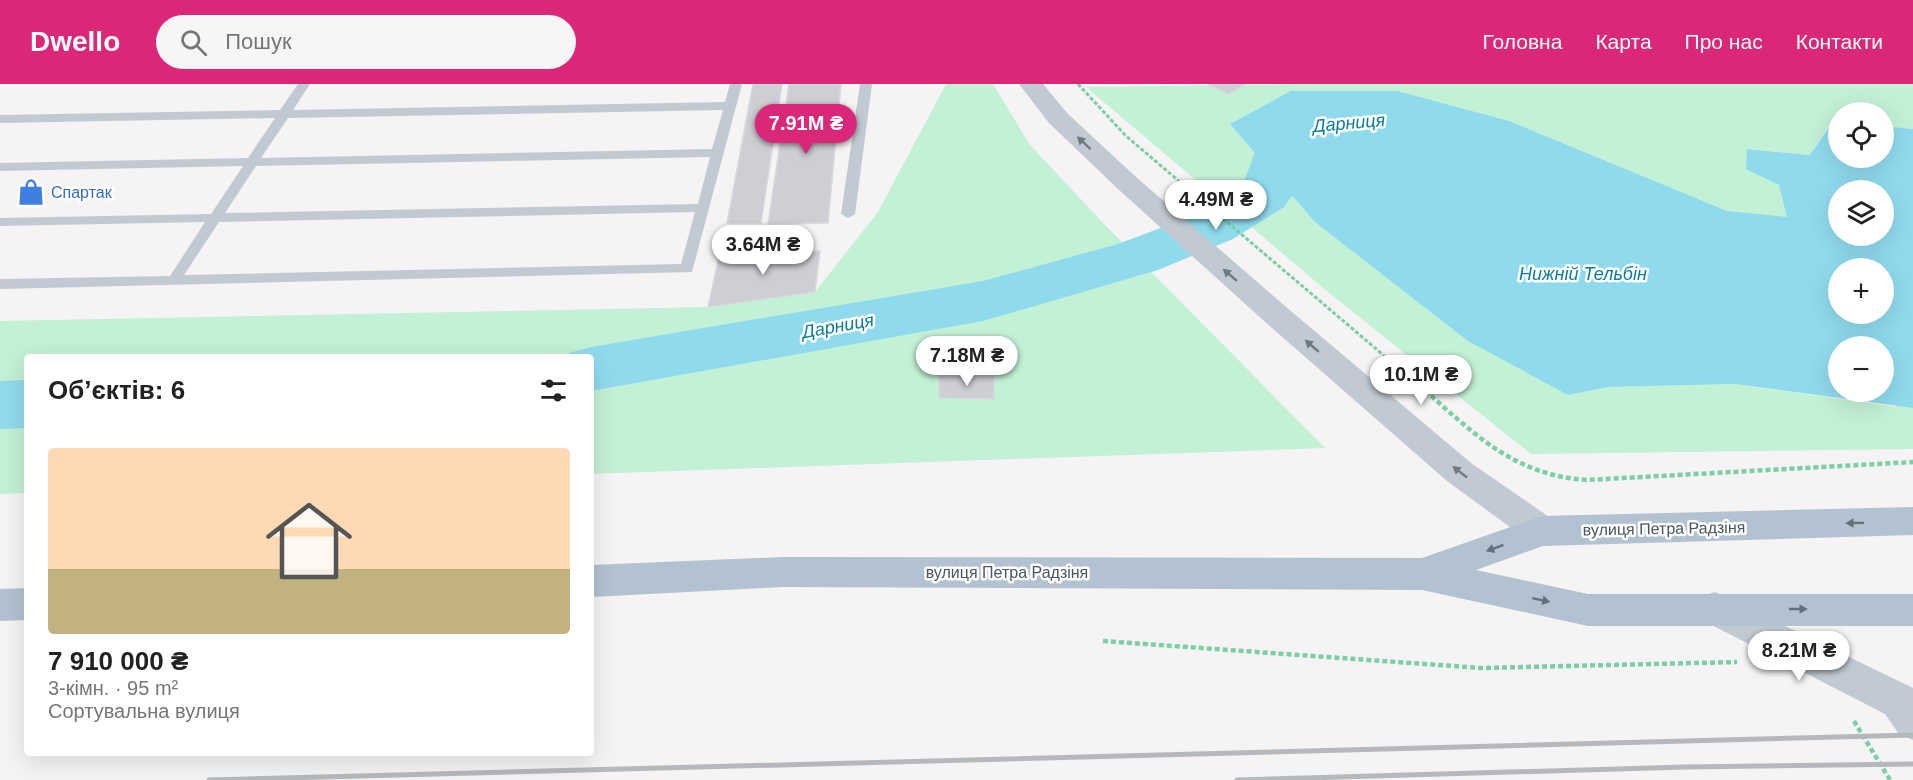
<!DOCTYPE html>
<html lang="uk">
<meta charset="utf-8">
<style>
:root{--surface:#fff;--page:#f6f6f6;--text:#222;--muted:#767676;--accent:#db2777}
body{margin:0;font-family:Helvetica,sans-serif;background:var(--page);color:var(--text);height:100vh;display:flex;flex-direction:column;font-size:22px;white-space:nowrap}
*{box-sizing:border-box;margin:0}
p{font-size:20px;color:var(--muted)}
.icon{flex:none;width:33px;height:33px;fill:none;stroke:currentColor;stroke-width:2;stroke-linecap:round;stroke-linejoin:round}
.map{position:relative;flex:1;overflow:hidden}
.side{position:absolute;left:24px;top:270px;width:570px;height:402px;display:flex;flex-direction:column;background:var(--surface);border-radius:6px;box-shadow:0 6px 24px #0002}
.side>*{flex:none}
.fabs{position:absolute;left:1828px;top:18px;display:grid;gap:12px}
.fabs a{display:grid;place-items:center;width:66px;height:66px;border-radius:50%;background:var(--surface);box-shadow:0 6px 24px #0002;font-size:30px}
.price{position:absolute;translate:-50% -51px;padding:0 14px;border-radius:21px;background:#fff;color:#222;font-size:20px;line-height:39px;filter:drop-shadow(0 2px 3px #0008)}
.price::after{content:'';position:absolute;left:50%;top:36px;width:18px;height:14px;margin-left:-9px;background:inherit;clip-path:polygon(0 0,100% 0,50% 100%)}
.price.active{background:var(--accent);color:#fff}
ul{padding:0;list-style:none}
li{display:grid;align-content:center;gap:12px;height:318px;padding:0 24px}
li span{display:grid;place-items:center;height:186px;border-radius:6px;color:#555}
li>.icon{margin-inline-start:auto}
span .icon{width:108px;height:108px;fill:#fffc;stroke-width:1}
li b{font-size:26px}
h2{display:flex;justify-content:space-between;align-items:center;height:72px;padding:0 24px;font-size:26px}
header{display:flex;align-items:center;gap:36px;box-sizing:border-box;height:84px;padding:0 30px;background:var(--accent);color:#fff}
header strong{font-size:28px}
nav{display:flex;gap:33px;margin-inline-start:auto;font-size:21px}
.search{width:420px;height:54px;background:var(--page);display:flex;align-items:center;gap:15px;box-sizing:border-box;padding:0 21px;border-radius:33px;color:var(--muted);font-size:22px}
.map>svg:first-child{display:block}
.green{fill:#c3f1d5;fill-rule:evenodd}
.water{fill:#90daee;fill-rule:evenodd}
.lines{fill:none;stroke-linecap:round;stroke-linejoin:round}
.river{fill:#90daee;fill-rule:evenodd}
.building{fill:#cdcfd5;stroke:#d7d9de;stroke-width:1.5}
.path-far1{stroke:#7ad0a6;stroke-width:3;stroke-dasharray:4 2;stroke-linecap:butt}
.path{stroke:#7ad0a6;stroke-width:4.5;stroke-dasharray:5 3;stroke-linecap:butt}
.service{fill:#c1cad2;fill-rule:evenodd}
.tertiary{fill:#c1cad2;fill-rule:evenodd}
.primary{fill:#b3c2d1;fill-rule:evenodd}
.rail{stroke:#b5b8bd;stroke-width:5}
.oneway{fill:#6e7983}
.oneway2{fill:#64717d}
.labels{text-anchor:middle;stroke-width:5;stroke-linejoin:round;paint-order:stroke}
.shop-label{font-size:16px;fill:#366cbe;stroke:#fff;text-anchor:start}
.street-label{font-size:16px;fill:#4a5661;stroke:#fff}
.water-label{font-size:18px;font-style:italic;fill:#0c7c9b;stroke:#fff}
</style>
<header>
<strong>Dwello</strong>
<div class="search"><svg class="icon" aria-label="search" viewBox="0 0 24 24"><circle cx="10" cy="10" r="6"/><path d="M15 15l6 6"/></svg>Пошук</div>
<nav><a>Головна</a><a>Карта</a><a>Про нас</a><a>Контакти</a></nav>
</header>
<div class="map">
<svg width="1913" height="696" viewBox="0 0 1913 696">
<rect width="100%" height="100%" fill="#f5f3f3"/>
<path class="green" d="M946,0H993L1030,61L1105,141L1325,364L591,390V273H27V409L0,410V237L708,223L815,208L878,128Z
M1314,0H1913V45L1884,42V28H1839V38L1832,37L1810,71L1748,65L1746,84L1779,101L1839,152L1913,205V365L1531,370L1328,208L1086,3ZM1343,25L1839,262H1884V308L1897,323L1735,300L1608,303L1567,311ZM1839,184H1884V230H1839Z"/>
<path class="water" d="M1291,7H1397L1509,37L1727,127L1787,133L1779,101L1746,85L1747,65L1810,71L1833,37L1839,38V74H1884V42L1913,45V324L1735,300L1608,303L1568,311L1468,257L1315,138L1230,40ZM1839,106H1884V152H1839ZM1839,184H1884V230H1839ZM1839,262H1884V308H1839Z"/>
<g class="lines">
<path class="river" d="M1336,22L1353,27L1361,37L1353,47L1322,53L1305,69L1292,112L1284,123L1233,155L1158,186L983,237L591,307V273H567L569,269L591,263L983,197L1118,160L1195,131L1242,103L1257,63L1264,52L1291,30Z
M27,296V344L0,345V297Z"/>
</g>
<path class="building" d="M753,0H782L761,139H727Z
M789,0H841L828,139L768,140Z
M1208,0H1245L1229,10Z
M820,167L815,208L708,223L720,168Z
M939,291H994V315L939,314Z"/>
<g class="lines">
<path class="path-far1" d="M1078,0L1126,52L1415,298"/>
<path class="path" d="M1413,296C1469,344 1509,391 1587,396L1913,378
M1103,557L1481,584L1737,578
M1854,637L1890,696"/>
<path class="service" d="M298,0H310L293,26L725,18L730,0H742L692,188L0,205V195L170,192L205,138L0,142V134L211,130L243,82L0,87V79L248,74L275,34L0,39V31L280,26ZM723,26L712,65L261,74L288,34ZM710,73L698,120L225,129L256,82ZM695,128L681,180L184,191L219,138Z
M860,0H872L855,130L848,134L841,130Z"/>
<path class="tertiary" d="M1019,0H1043L1067,29L1136,93L1285,222L1471,379L1555,437L1560,447L1555,457L1542,462L1529,457L1447,397L1263,236L1118,105L1049,39Z
M1715,508L1913,604V656L1899,650L1885,630L1702,536L1696,524L1702,512Z"/>
<path class="primary" d="M1913,423V451L1543,462L1476,486L1588,510H1913V542H1588L1422,506L783,503L591,513V481L783,473L1422,474L1542,432Z
M27,504V536L0,537V505Z"/>
<path class="rail" d="M209,696L1913,651
M1237,696L1685,683L1913,680"/>
</g>
<defs><path id="oneway-solid" d="M-6-.8H1V-3.2L6.5 0L1 3.2V.8H-6Z" transform="scale(1.5)"/></defs>
<g class="oneway">
<use href="#oneway-solid" transform="translate(1084 59) rotate(-137)"/>
<use href="#oneway-solid" transform="translate(1230 191) rotate(-139)"/>
<use href="#oneway-solid" transform="translate(1312 262) rotate(-139)"/>
<use href="#oneway-solid" transform="translate(1460 388) rotate(-142)"/>
</g>
<g class="oneway2">
<use href="#oneway-solid" transform="translate(1855 439) rotate(179)"/>
<use href="#oneway-solid" transform="translate(1495 464) rotate(160)"/>
<use href="#oneway-solid" transform="translate(1541 516) rotate(12)"/>
<use href="#oneway-solid" transform="translate(1798 525)"/>
</g>
<defs>
<symbol id="shop-bare" viewBox="-9 -9 18 18"><path d="M-5-2.5h2.3a2.7 3.5 0 0 1 5.4 0H5L5.5 6h-11ZM-1.5-2.5h3a1.5 2.3 0 0 0-3 0Z" fill="#3f7fe0" stroke="#fff" stroke-width="2.5" paint-order="stroke"/></symbol>
</defs>
<g fill-rule="evenodd">
<use href="#shop-bare" x="12" y="89" width="38" height="38"/>
</g>
<g class="labels">
<g class="shop-label">
<text x="51" y="114">Спартак</text>
</g>
<g class="street-label">
<text transform="translate(1664 444) rotate(-1)" y="6">вулиця Петра Радзіня</text>
<text x="1007" y="494">вулиця Петра Радзіня</text>
</g>
<g class="water-label">
<text transform="translate(1349 39) rotate(-5)" y="6">Дарниця</text>
<text x="1583" y="196">Нижній Тельбін</text>
<text transform="translate(838 242) rotate(-10)" y="6">Дарниця</text>
</g>
</g>
</svg>
<div class="fabs">
<a><svg class="icon" aria-label="locate" viewBox="0 0 24 24"><circle cx="12" cy="12" r="6"/><path d="M12 2v4M12 18v4M2 12h4M18 12h4"/></svg></a>
<a><svg class="icon" aria-label="layers" viewBox="0 0 24 24"><path d="M12 4l9 5-9 5-9-5zM3 14l9 5 9-5"/></svg></a>
<a>+</a>
<a>−</a>
</div>
<b class="price active" style="left:806px;top:71px">7.91M ₴</b>
<b class="price" style="left:1216px;top:147px">4.49M ₴</b>
<b class="price" style="left:763px;top:192px">3.64M ₴</b>
<b class="price" style="left:967px;top:303px">7.18M ₴</b>
<b class="price" style="left:1421px;top:322px">10.1M ₴</b>
<b class="price" style="left:1799px;top:598px">8.21M ₴</b>
<section class="side">
<h2>Об’єктів: 6<svg class="icon" aria-label="filters" viewBox="0 0 24 24"><path d="M4 7h16M4 17h16"/><circle cx="9" cy="7" r="2"/><circle cx="15" cy="17" r="2"/></svg></h2>
<ul>
<li><span style="background:linear-gradient(#ffd9b3 65%,#c2b280 0)"><svg class="icon" aria-label="home" viewBox="0 0 24 24"><path d="M3 11l9-7 9 7M6 9v11h12V9"/></svg></span><div><b>7 910 000 ₴</b><p>3-кімн. · 95 m²</p><p>Сортувальна вулиця</p></div></li>
</ul>
</section>
</div>
